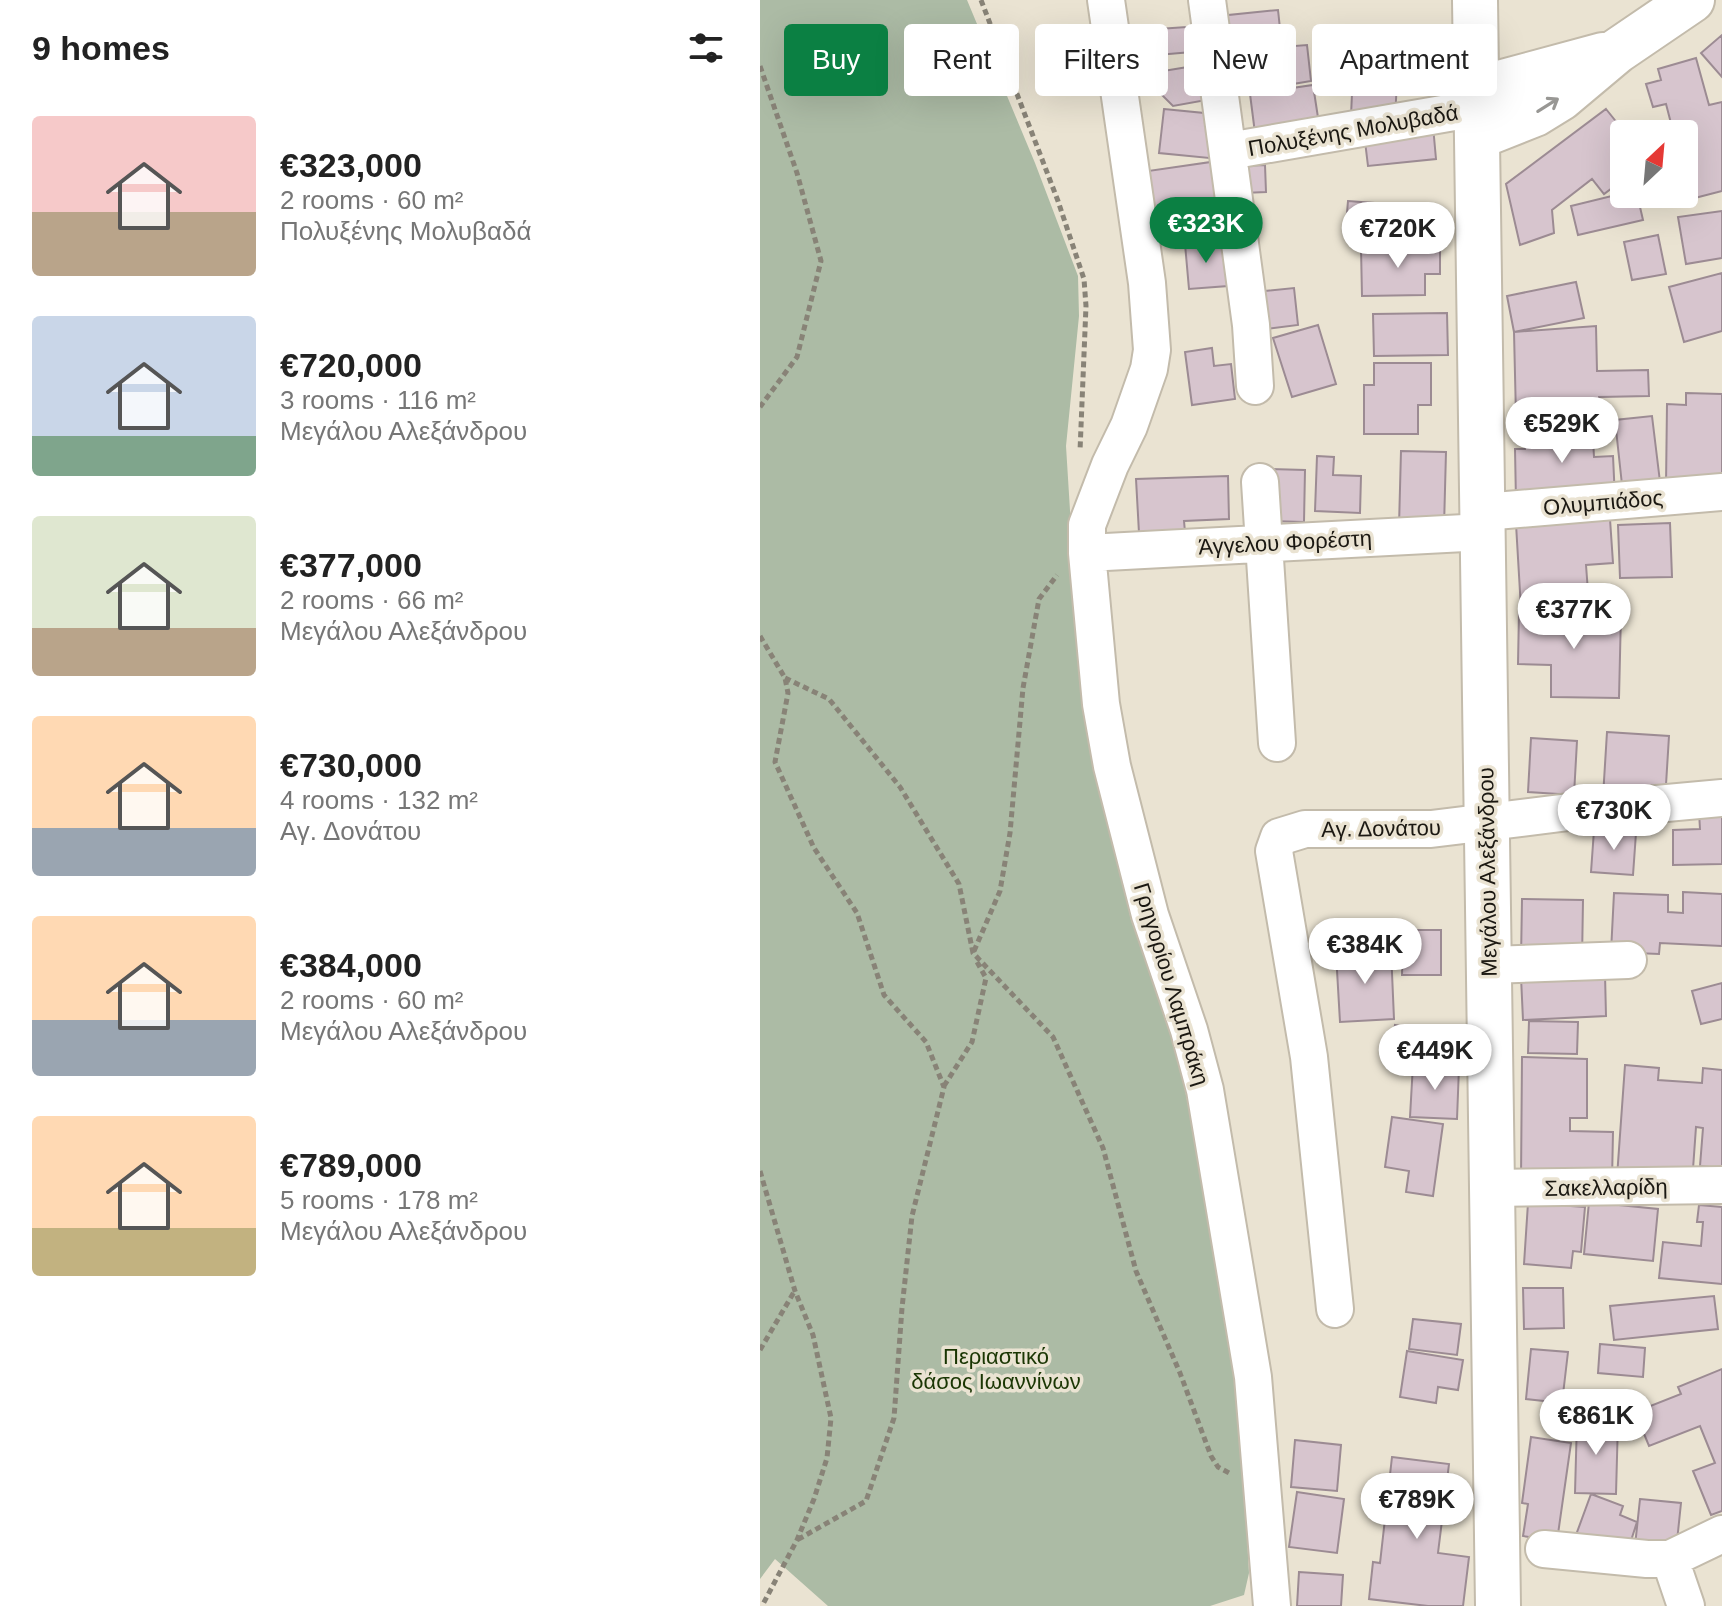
<!DOCTYPE html>
<meta charset="utf-8">
<style>
:root{--surface:#fff;--page:#f6f6f6;--text:#222;--muted:#767676;--accent:#0b8043}
body{margin:0;font-family:Arial,sans-serif;background:var(--page);color:var(--text);height:100vh;display:flex;flex-direction:column;font-size:30px;white-space:nowrap}
*{box-sizing:border-box;margin:0}
p{font-size:26px;color:var(--muted)}
.icon{flex:none;width:44px;height:44px;fill:none;stroke:currentColor;stroke-width:2;stroke-linecap:round;stroke-linejoin:round}
.map{position:relative;flex:1;overflow:hidden}
.details{display:flex;flex-direction:column;background:var(--surface);width:760px}
.details>*{flex:none}
.top-card{position:absolute;left:24px;top:24px;width:760px;height:72px;display:flex;gap:16px}
.needle{width:52px;rotate:26deg}
.controls{position:absolute;left:850px;top:120px;display:grid;gap:16px}
.controls a{display:grid;place-items:center;width:88px;height:88px;border-radius:8px;background:var(--surface);box-shadow:0 8px 32px #0002;font-size:40px}
.price{position:absolute;translate:-50% -68px;padding:0 18px;border-radius:28px;background:#fff;color:#222;font-size:26px;line-height:52px;filter:drop-shadow(0 2px 4px #0008)}
.price::after{content:'';position:absolute;left:50%;top:48px;width:24px;height:18px;margin-left:-12px;background:inherit;clip-path:polygon(0 0,100% 0,50% 100%)}
.price.current{background:var(--accent);color:#fff}
ul{padding:0;list-style:none}
li{display:flex;align-items:center;gap:24px;height:200px;padding:0 32px}
li span{display:grid;place-items:center;flex:none;width:224px;height:160px;border-radius:8px;color:#555}
li>.icon{margin-inline-start:auto}
span .icon{width:96px;height:96px;fill:#fffc;stroke-width:1}
li b{font-size:34px}
h2{display:flex;justify-content:space-between;align-items:center;height:96px;padding:0 32px;font-size:34px}
.tag{padding:0 28px;border-radius:8px;background:var(--surface);box-shadow:0 8px 32px #0002;font-size:28px;line-height:72px}
.tag.current{background:var(--accent);color:#fff}
main{display:flex;flex:1;min-height:0}
.map>svg:first-child{display:block}
.green{fill:#acbba5}
.building{fill:#d7c5ce;stroke:#9c8b93;stroke-width:2}
.lines{fill:none;stroke-linecap:round;stroke-linejoin:round}
.minor-casing{stroke:#c3bbab;stroke-width:40}
.major-casing{stroke:#c3bbab;stroke-width:48}
.path{stroke:#888377;stroke-width:5;stroke-dasharray:6 4;stroke-linecap:butt}
.minor{stroke:#fff;stroke-width:36}
.major{stroke:#fff;stroke-width:44}
.oneway{stroke:#989794}
.labels{text-anchor:middle;stroke-width:7;stroke-linejoin:round;paint-order:stroke}
.street-label{font-size:22px;fill:#1b1812;stroke:#eae3d2}
.park-label{font-size:22px;fill:#1a3603;stroke:#eae3d2}
</style>
<main>
<section class="details">
<h2>9 homes<svg class="icon" aria-label="filters" viewBox="0 0 24 24"><path d="M4 7h16M4 17h16"/><circle cx="9" cy="7" r="2"/><circle cx="15" cy="17" r="2"/></svg></h2>
<ul>
<li><span style="background:linear-gradient(#f6c9c9 60%,#b9a48a 0)"><svg class="icon" aria-label="home" viewBox="0 0 24 24"><path d="M3 11l9-7 9 7M6 9v11h12V9"/></svg></span><div><b>€323,000</b><p>2 rooms · 60 m²</p><p>Πολυξένης Μολυβαδά</p></div></li>
<li><span style="background:linear-gradient(#c9d6e8 75%,#7fa58c 0)"><svg class="icon" aria-label="home" viewBox="0 0 24 24"><path d="M3 11l9-7 9 7M6 9v11h12V9"/></svg></span><div><b>€720,000</b><p>3 rooms · 116 m²</p><p>Μεγάλου Αλεξάνδρου</p></div></li>
<li><span style="background:linear-gradient(#dfe7d0 70%,#b9a48a 0)"><svg class="icon" aria-label="home" viewBox="0 0 24 24"><path d="M3 11l9-7 9 7M6 9v11h12V9"/></svg></span><div><b>€377,000</b><p>2 rooms · 66 m²</p><p>Μεγάλου Αλεξάνδρου</p></div></li>
<li><span style="background:linear-gradient(#ffd9b3 70%,#9aa5b1 0)"><svg class="icon" aria-label="home" viewBox="0 0 24 24"><path d="M3 11l9-7 9 7M6 9v11h12V9"/></svg></span><div><b>€730,000</b><p>4 rooms · 132 m²</p><p>Αγ. Δονάτου</p></div></li>
<li><span style="background:linear-gradient(#ffd9b3 65%,#9aa5b1 0)"><svg class="icon" aria-label="home" viewBox="0 0 24 24"><path d="M3 11l9-7 9 7M6 9v11h12V9"/></svg></span><div><b>€384,000</b><p>2 rooms · 60 m²</p><p>Μεγάλου Αλεξάνδρου</p></div></li>
<li><span style="background:linear-gradient(#ffd9b3 70%,#c2b280 0)"><svg class="icon" aria-label="home" viewBox="0 0 24 24"><path d="M3 11l9-7 9 7M6 9v11h12V9"/></svg></span><div><b>€789,000</b><p>5 rooms · 178 m²</p><p>Μεγάλου Αλεξάνδρου</p></div></li>
</ul>
</section>
<div class="map">
<svg width="962" height="1606" viewBox="0 0 962 1606">
<rect width="100%" height="100%" fill="#eae3d2"/>
<path class="green" d="M0,0H207L275,163L318,276L319,316L306,446L322,704L371,920L408,1021L425,1090L446,1199L479,1388L489,1573L484,1595L450,1606H68L15,1559L0,1579Z"/>
<path class="building" d="M518,10L522,47L547,45L551,81L533,84L532,73L485,78L487,93L468,95L459,16Z
M595,25L667,29L665,63L638,62L635,119L591,116Z
M441,26L443,51L386,56L384,30Z
M962,35V77L941,53Z
M936,58L949,105L962,102V191L931,199L924,175V141L932,139L928,126L913,131L906,104L893,107L886,84L901,80L898,69Z
M446,64L452,99L413,106L394,87L391,73Z
M553,85L559,124L495,133L490,94Z
M404,109L454,114L449,158L399,153Z
M846,109L866,134L864,151L852,160L864,179L844,194L832,179L792,210L794,233L760,245L746,184Z
M673,126L676,159L608,166L604,133Z
M451,162L459,213L396,223L388,171Z
M505,165L506,192L483,193L481,166Z
M864,193L877,194L883,220L818,235L811,206Z
M588,201L654,206L652,241L585,236Z
M962,211V258L926,264L918,217Z
M898,235L906,274L872,280L864,242Z
M464,241L468,286L429,289L425,244Z
M680,247V274H665V295L602,296L601,248Z
M962,273V331L924,342L909,287Z
M816,282L824,318L754,332L747,296Z
M534,288L538,325L499,330L495,292Z
M687,313L688,355L614,356L613,314Z
M558,325L576,384L532,397L513,338Z
M836,326L837,371L888,370L889,396L839,397V416L756,417L754,332Z
M452,348L454,366L471,364L475,399L432,405L425,352Z
M614,363H671V405H658V434H604V385H614Z
M926,393L962,394V486L906,485L907,404L926,405Z
M892,416L901,490L863,494L855,420Z
M832,421L834,457L853,456L855,499L756,502L755,449H765L764,423Z
M641,451L686,452L684,527L639,526Z
M557,456L574,457L573,475L601,476L600,513L555,511Z
M510,469L545,470L544,522L509,521Z
M468,476L469,519L424,521L425,532L379,533L376,479Z
M850,519L853,563L826,565L829,605L761,609L756,524Z
M910,523L912,577L860,578L858,525Z
M759,611L861,613L859,698L791,697V665L758,664Z
M847,732L909,736L905,801L843,797Z
M771,738L817,741L814,795L768,792Z
M939,812H962V864L913,865V830L940,829Z
M834,830L876,833L873,875L831,872Z
M923,892L962,894V946L900,943L899,954L851,952L854,893L908,895V912L923,913Z
M762,899L823,900L822,961L761,960Z
M643,930H681V975H642Z
M631,950L634,1019L580,1022L576,953Z
M845,974L846,1016L763,1020L761,977Z
M962,983V1019L941,1024L932,991Z
M769,1021L818,1022L817,1054L768,1053Z
M635,1025L682,1033L677,1062L655,1058L656,1053L631,1048Z
M762,1057L827,1059V1118H810V1131L853,1132L852,1181L761,1180Z
M653,1064L699,1067L697,1119L650,1117Z
M865,1065L899,1068L898,1080L942,1083L943,1068L962,1070V1168L940,1166L943,1128L936,1127L932,1183L857,1177Z
M632,1117L683,1124L673,1196L646,1192L649,1171L625,1167Z
M829,1202L898,1209L893,1261L824,1254Z
M768,1203L825,1207L821,1252L813,1251L811,1268L764,1264Z
M939,1205L962,1207V1284L899,1278L903,1242L941,1246L943,1222H937Z
M763,1288H803L804,1328L764,1329Z
M954,1296L958,1329L854,1340L850,1306Z
M653,1319L701,1324L697,1355L649,1349Z
M840,1344L885,1348L883,1377L838,1373Z
M771,1349L808,1352L802,1403L766,1399Z
M647,1351L703,1360L698,1390L678,1387L676,1403L640,1397Z
M962,1369V1511L951,1515L933,1471L955,1463L940,1426L889,1446L875,1412L921,1394L918,1387Z
M817,1420L858,1421L856,1494L815,1493Z
M771,1437L811,1443L797,1541L763,1536L768,1504L762,1503Z
M535,1440L581,1445L577,1491L531,1487Z
M632,1457L689,1464L678,1553L709,1557L703,1606H668L609,1599L613,1562L620,1563Z
M537,1492L584,1499L577,1553L529,1547Z
M831,1494L863,1506L860,1515L877,1522L867,1553L816,1535Z
M880,1499L921,1503L916,1551L875,1546Z
M539,1572L583,1575L581,1606H537Z"/>
<g class="lines">
<defs>
<path id="minor" d="M346,0L387,283L392,350L389,369L369,426L350,465L327,525V553L341,704L352,766L390,915L429,1030L445,1090L493,1377L512,1606
M447,0L491,325L495,386
M469,151L717,108
M500,482L517,743
M723,512L962,492
M327,553L724,532
M729,965L868,960
M730,1188L962,1185
M575,1309L549,1057L514,851L519,837L545,829H671L809,812L962,798
M784,1549L887,1559H910L962,1534
M910,1559L926,1606"/>
<path id="major" d="M715,0L738,1606
M717,89L843,55
M717,137L775,114L801,98L857,51L932,0"/>
</defs>
<use href="#minor" class="minor-casing"/>
<use href="#major" class="major-casing"/>
<path class="path" d="M221,0L298,201L324,279L326,306L320,451
M0,66L37,173L61,261L37,357L0,407
M0,636L25,678L28,693L15,762L54,848L97,913L124,995L166,1042L184,1087L152,1216L142,1308L134,1418L106,1501L37,1540
M25,678L69,699L140,787L199,884L213,953L293,1037L343,1148L376,1271L420,1373L451,1456L458,1467L471,1474
M214,951L240,891L250,833L263,688L279,599L297,575
M184,1086L212,1042L226,978L216,960
M0,1171L35,1291L53,1335L71,1418L67,1458L54,1499L37,1540L2,1606
M0,1350L34,1292"/>
<use href="#minor" class="minor"/>
<use href="#major" class="major"/>
</g>
<defs><path id="oneway-shaft" d="M-6 0H5M1.5-3L5.5 0L1.5 3" fill="none" stroke-width="1.6" stroke-linecap="round" stroke-linejoin="round" transform="scale(2)"/></defs>
<use class="oneway" href="#oneway-shaft" transform="translate(788 105) rotate(-32)"/>
<g class="labels">
<g class="street-label">
<text transform="translate(593 130) rotate(-10)" y="8">Πολυξένης Μολυβαδά</text>
<text transform="translate(843 502) rotate(-5)" y="8">Ολυμπιάδος</text>
<text transform="translate(525 542) rotate(-3)" y="8">Άγγελου Φορέστη</text>
<text transform="translate(621 828) rotate(-1)" y="8">Αγ. Δονάτου</text>
<text transform="translate(727 872) rotate(-91)" y="8">Μεγάλου Αλεξάνδρου</text>
<text transform="translate(412 984) rotate(73)" y="8">Γρηγορίου Λαμπράκη</text>
<text transform="translate(846 1187) rotate(-1)" y="8">Σακελλαρίδη</text>
</g>
<g class="park-label">
<text x="236" y="1364">Περιαστικό<tspan x="236" dy="25">δάσος Ιωαννίνων</tspan></text>
</g>
</g>
</svg>
<div class="controls">
<a><svg class="needle" viewBox="-14 -14 28 28"><path d="M0-13l5 13h-10z" fill="#e53935"/><path d="M0 13l5-13h-10z" fill="#767676"/></svg></a>
</div>
<b class="price current" style="left:446px;top:265px">€323K</b>
<b class="price" style="left:638px;top:270px">€720K</b>
<b class="price" style="left:802px;top:465px">€529K</b>
<b class="price" style="left:814px;top:651px">€377K</b>
<b class="price" style="left:854px;top:852px">€730K</b>
<b class="price" style="left:605px;top:986px">€384K</b>
<b class="price" style="left:675px;top:1092px">€449K</b>
<b class="price" style="left:836px;top:1457px">€861K</b>
<b class="price" style="left:657px;top:1541px">€789K</b>
<div class="top-card">
<a class="tag current">Buy</a>
<a class="tag">Rent</a>
<a class="tag">Filters</a>
<a class="tag">New</a>
<a class="tag">Apartment</a>
</div>
</div>
</main>
